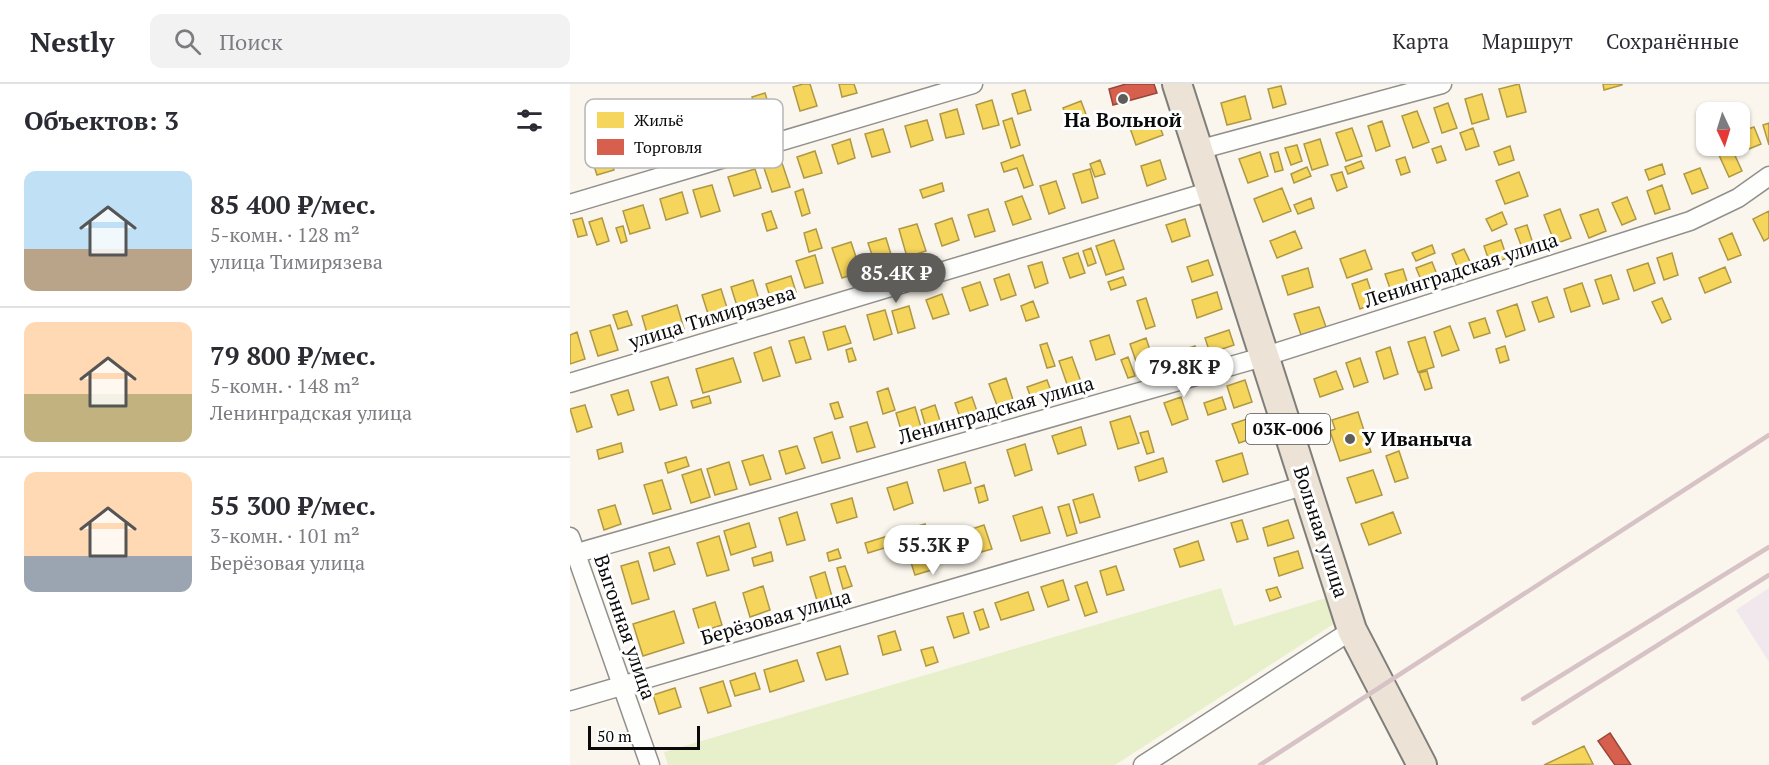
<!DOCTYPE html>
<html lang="ru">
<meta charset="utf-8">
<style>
:root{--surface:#fff;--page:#f2f2f3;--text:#2b2b33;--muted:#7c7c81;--line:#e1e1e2;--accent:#5e5d59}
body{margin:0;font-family:"PT Serif",serif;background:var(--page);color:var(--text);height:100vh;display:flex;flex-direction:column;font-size:22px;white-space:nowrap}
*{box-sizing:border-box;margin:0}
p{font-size:20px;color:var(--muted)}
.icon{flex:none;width:33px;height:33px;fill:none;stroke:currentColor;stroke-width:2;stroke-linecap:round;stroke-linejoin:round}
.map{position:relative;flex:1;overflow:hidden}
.side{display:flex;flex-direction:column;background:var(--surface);width:570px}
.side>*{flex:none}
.needle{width:39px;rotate:176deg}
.fabs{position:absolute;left:1126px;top:18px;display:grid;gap:12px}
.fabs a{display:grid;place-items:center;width:54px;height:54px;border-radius:12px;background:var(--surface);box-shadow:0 2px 4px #0004;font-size:30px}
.scale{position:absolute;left:18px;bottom:15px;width:112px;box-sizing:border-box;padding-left:6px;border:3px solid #0a0a0a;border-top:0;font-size:16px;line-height:21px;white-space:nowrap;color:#0a0a0a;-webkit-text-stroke:4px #fff;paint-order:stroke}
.price{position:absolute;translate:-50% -51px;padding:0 14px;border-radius:21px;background:#fff;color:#222;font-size:20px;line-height:39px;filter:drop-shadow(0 2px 3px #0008)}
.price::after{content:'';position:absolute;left:50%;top:36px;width:18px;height:14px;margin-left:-9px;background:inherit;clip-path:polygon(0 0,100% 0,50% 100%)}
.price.active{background:var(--accent);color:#fff}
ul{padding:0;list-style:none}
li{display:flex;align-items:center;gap:18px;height:150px;padding:0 24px}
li+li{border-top:2px solid var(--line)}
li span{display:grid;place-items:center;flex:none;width:168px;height:120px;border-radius:12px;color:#555}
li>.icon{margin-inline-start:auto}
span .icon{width:72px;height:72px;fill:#fffc;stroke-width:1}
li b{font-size:26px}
h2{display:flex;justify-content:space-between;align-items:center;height:72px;padding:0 24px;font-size:26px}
header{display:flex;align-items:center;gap:36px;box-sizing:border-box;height:84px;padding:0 30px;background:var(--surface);border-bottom:2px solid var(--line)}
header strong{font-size:28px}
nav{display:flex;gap:33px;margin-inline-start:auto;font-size:21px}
.search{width:420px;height:54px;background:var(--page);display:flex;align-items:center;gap:15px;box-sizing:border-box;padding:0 21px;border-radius:12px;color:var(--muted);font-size:22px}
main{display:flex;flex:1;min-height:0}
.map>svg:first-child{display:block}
.industrial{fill:#f0e8ec}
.green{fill:#e7f0cb}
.homes{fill:#f6d55c;stroke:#af9843;stroke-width:1.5}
.shops{fill:#d6604d;stroke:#994639;stroke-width:1.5}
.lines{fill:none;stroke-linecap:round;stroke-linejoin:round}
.street-casing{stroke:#92908c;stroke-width:21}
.primary-casing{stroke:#7f7e7a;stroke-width:32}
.street{stroke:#fefefc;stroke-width:18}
.primary{stroke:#ece3d6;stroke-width:28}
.rail{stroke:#d7c2c5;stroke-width:4.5}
.poi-dot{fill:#5e5d59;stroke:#fff;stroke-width:2}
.labels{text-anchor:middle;stroke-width:6;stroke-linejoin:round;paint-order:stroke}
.shield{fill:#fff;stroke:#545454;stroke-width:1.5}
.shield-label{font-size:18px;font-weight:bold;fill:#0a0a0a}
.poi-label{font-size:20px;font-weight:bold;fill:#0a0a0a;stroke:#fff}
.street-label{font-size:20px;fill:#0a0a0a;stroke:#fff}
.key{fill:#fff;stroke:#b6b6b6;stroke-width:1.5}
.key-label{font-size:16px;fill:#0a0a0a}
</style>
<header>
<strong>Nestly</strong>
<div class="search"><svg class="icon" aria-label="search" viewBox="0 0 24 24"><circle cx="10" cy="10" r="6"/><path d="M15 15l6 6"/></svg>Поиск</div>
<nav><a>Карта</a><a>Маршрут</a><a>Сохранённые</a></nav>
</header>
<main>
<section class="side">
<h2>Объектов: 3<svg class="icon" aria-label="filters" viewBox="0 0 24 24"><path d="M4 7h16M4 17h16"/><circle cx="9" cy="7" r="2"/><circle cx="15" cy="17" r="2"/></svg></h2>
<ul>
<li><span style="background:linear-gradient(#bfe0f5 65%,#b9a48a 0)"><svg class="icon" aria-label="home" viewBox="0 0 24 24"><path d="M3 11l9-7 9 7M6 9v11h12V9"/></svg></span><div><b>85 400 ₽/мес.</b><p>5-комн. · 128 m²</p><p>улица Тимирязева</p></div></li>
<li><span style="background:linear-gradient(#ffd9b3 60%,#c2b280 0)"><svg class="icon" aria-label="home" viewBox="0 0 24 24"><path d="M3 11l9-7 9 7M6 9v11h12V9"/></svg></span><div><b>79 800 ₽/мес.</b><p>5-комн. · 148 m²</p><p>Ленинградская улица</p></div></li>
<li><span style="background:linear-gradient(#ffd9b3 70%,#9aa5b1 0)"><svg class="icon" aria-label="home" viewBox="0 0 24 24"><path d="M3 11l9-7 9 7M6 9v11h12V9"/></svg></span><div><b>55 300 ₽/мес.</b><p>3-комн. · 101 m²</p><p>Берёзовая улица</p></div></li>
</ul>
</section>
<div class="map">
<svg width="1199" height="681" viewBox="0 0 1199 681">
<rect width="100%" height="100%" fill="#faf6ed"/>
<path class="industrial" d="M1199,504V578L1166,526Z"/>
<path class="green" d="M651,504L664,542L759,513L765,539L545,681H98L94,668Z"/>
<path class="homes" d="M233,0H240L247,22L230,27L223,3Z
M269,0H284L287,9L272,13Z
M949,0L956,28L937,33L929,5Z
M1033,0H1052V1L1034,6Z
M711,2L716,20L703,24L698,5Z
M455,6L461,26L448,30L442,10Z
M195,9L203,35L190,39L182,13Z
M912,10L919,35L902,40L895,15Z
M675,12L681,35L657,41L651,19Z
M422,16L429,41L413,45L406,21Z
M511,17L517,33L499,39L493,24Z
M878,19L887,44L872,49L864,24Z
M387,25L394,50L376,54L370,30Z
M847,27L859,58L843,64L832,32Z
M442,34L450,61L441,64L433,37Z
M587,35L593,51L566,61L560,44Z
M357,36L363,56L341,63L335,42Z
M812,37L820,62L806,67L798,42Z
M1199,39V61L1193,41Z
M1184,43L1191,60L1179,65L1172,47Z
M782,44L792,72L776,77L766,49Z
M903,44L909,62L896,66L890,49Z
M313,45L320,68L302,73L295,50Z
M280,55L285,74L268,80L262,61Z
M750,55L758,81L742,86L734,60Z
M36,59L44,86L27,91L18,64Z
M727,61L732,77L721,81L715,64Z
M871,62L876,76L867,79L862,65Z
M940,62L944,76L929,81L924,68Z
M1162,65L1172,87L1159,93L1149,71Z
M245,67L252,89L234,94L227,73Z
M690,68L698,92L678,99L669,75Z
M708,68L713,86L705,88L700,70Z
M453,71L463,101L454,104L447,84L434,88L431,79Z
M835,73L840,88L831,91L826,76Z
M530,76L535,90L525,93L520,80Z
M590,76L596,95L577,102L571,82Z
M791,77L794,84L778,90L775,83Z
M212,79L220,103L202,108L194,84Z
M1092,80L1095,90L1079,96L1075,86Z
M737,83L741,92L724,99L721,90Z
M1130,84L1138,104L1122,110L1114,90Z
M185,85L191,104L164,112L158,93Z
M520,85L528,114L512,119L503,90Z
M772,88L777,103L767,107L761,91Z
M949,88L958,112L935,120L926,97Z
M486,97L495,124L479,130L470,102Z
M372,99L374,107L353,114L350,106Z
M142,101L150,127L131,133L123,106Z
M1092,101L1100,125L1085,130L1077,107Z
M712,104L721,127L693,138L684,115Z
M233,105L240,129L232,132L225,108Z
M112,108L118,129L96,136L90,115Z
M452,112L461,135L443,141L435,118Z
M1057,113L1066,135L1052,141L1042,119Z
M741,114L744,124L728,130L724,121Z
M73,121L80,144L60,150L53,127Z
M418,125L425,147L405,153L398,131Z
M990,125L1001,154L985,160L974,131Z
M1028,125L1036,147L1019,154L1010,131Z
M201,127L207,144L197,147L192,130Z
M1199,127V154L1194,157L1183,135Z
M932,128L937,140L922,147L916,135Z
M12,134L17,151L8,153L3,136Z
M32,134L39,157L27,161L19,138Z
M382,134L389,156L372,162L365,140Z
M615,135L620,152L602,158L596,141Z
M347,140L356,167L337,173L329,145Z
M957,141L965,166L954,169L945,145Z
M53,142L57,157L51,159L46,144Z
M246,145L252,164L239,168L234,149Z
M725,147L732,164L707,174L700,157Z
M1162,149L1171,171L1158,176L1149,155Z
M316,154L323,177L306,183L298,159Z
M544,156L554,185L536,191L526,162Z
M931,156L937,174L920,180L914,162Z
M281,158L291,188L272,194L262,164Z
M862,161L865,169L846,177L842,169Z
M521,164L526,179L518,182L513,167Z
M894,165L904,186L891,192L882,170Z
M795,166L802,185L777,194L770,175Z
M508,169L515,189L500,194L493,174Z
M1102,169L1108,191L1094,196L1087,174Z
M245,171L253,199L235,204L226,177Z
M638,176L643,191L622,198L617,183Z
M472,178L478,199L465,204L458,182Z
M862,178L870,198L855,205L846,184Z
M1078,179L1085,199L1064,207L1057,186Z
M1155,183L1161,198L1135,209L1129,194Z
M738,184L743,203L718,211L712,192Z
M833,185L841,210L824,216L815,190Z
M439,190L446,211L431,216L424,195Z
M1041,191L1049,215L1033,220L1025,196Z
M221,192L226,208L201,216L196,200Z
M553,193L556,201L541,206L538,198Z
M797,195L805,219L790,225L782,200Z
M183,196L190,219L168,225L161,203Z
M410,198L418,221L400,227L392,204Z
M1012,199L1020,222L1001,228L994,205Z
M151,205L159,230L140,236L132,211Z
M647,208L652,225L627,234L622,216Z
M372,210L379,230L363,235L356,216Z
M977,213L984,233L969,238L962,218Z
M576,214L585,242L576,245L567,217Z
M1092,214L1101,235L1092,239L1082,218Z
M463,217L469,233L456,237L451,222Z
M947,220L955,246L936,253L927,227Z
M107,221L114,245L79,256L72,232Z
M339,222L345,244L328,249L322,227Z
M749,223L756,243L731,251L724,230Z
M315,226L322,250L304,256L297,231Z
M57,227L62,241L48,245L43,231Z
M915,234L920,249L904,254L899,239Z
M40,241L48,266L28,272L20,247Z
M275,242L281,259L258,266L253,248Z
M880,242L889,266L872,272L864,248Z
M659,246L664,261L640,269L635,254Z
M7,248L15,275L0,280V251Z
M539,251L545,270L526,276L520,257Z
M234,253L241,275L226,279L219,257Z
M855,253L864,283L848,288L838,258Z
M576,254L584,278L568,283L560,260Z
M477,259L485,282L477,284L470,261Z
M625,262L629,271L607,278L604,269Z
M935,262L939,276L930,279L926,265Z
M201,263L210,292L193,297L184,269Z
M820,263L828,290L814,295L806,268Z
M282,264L286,276L279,278L276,266Z
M502,273L511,298L498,303L489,277Z
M558,273L565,292L558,294L551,276Z
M163,274L171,298L133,309L126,285Z
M790,274L798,298L784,303L776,279Z
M766,287L773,305L750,313L744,295Z
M857,287L862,304L855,306L849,289Z
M98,293L107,321L90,326L81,298Z
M436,294L444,319L428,324L419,300Z
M477,296L481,307L461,314L457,303Z
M675,296L682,318L664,324L657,302Z
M318,304L325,326L313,330L307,308Z
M58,306L64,326L48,331L41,311Z
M139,312L141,319L123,324L121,317Z
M402,313L408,330L391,336L385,319Z
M611,313L618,335L602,341L594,319Z
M652,313L656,325L638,331L634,319Z
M268,318L273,333L265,335L260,320Z
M15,321L22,343L7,348L0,325Z
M365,321L372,343L357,347L351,326Z
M345,323L353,350L334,356L326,329Z
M788,328L801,368L770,377L760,347L765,345L762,336Z
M560,332L569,359L548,365L540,338Z
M686,332L692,351L669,359L662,340Z
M297,338L305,363L287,368L280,343Z
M511,343L516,361L488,370L482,352Z
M578,347L584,368L577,370L570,349Z
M262,348L270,374L252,379L244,354Z
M51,359L53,368L29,375L27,366Z
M455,360L462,386L445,392L437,366Z
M227,362L235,384L216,390L209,367Z
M829,367L838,394L825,398L816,372Z
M672,369L678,390L653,398L646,377Z
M193,371L201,395L180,401L172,377Z
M116,373L119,382L98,389L95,379Z
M593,374L597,388L569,397L565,383Z
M159,378L167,405L145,411L137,385Z
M395,378L401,399L374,407L368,386Z
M131,385L140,413L121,419L112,391Z
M803,386L812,411L786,419L777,394Z
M92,396L101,425L83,430L74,401Z
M337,398L343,419L324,426L317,404Z
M414,401L418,416L409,419L405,404Z
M523,410L530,433L510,439L503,416Z
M282,414L287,433L267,439L261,420Z
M499,420L507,449L497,452L488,423Z
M45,421L51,440L34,446L28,426Z
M472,423L480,449L451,457L443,432Z
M227,428L235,456L217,461L209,434Z
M823,428L831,449L799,461L791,440Z
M672,436L678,455L667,458L661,439Z
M718,436L724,454L698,462L693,444Z
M179,439L186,463L161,471L154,447Z
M355,440L357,446L333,454L331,447Z
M414,441L422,465L397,472L390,449Z
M321,451L324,461L298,469L295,459Z
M149,452L159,486L137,492L127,459Z
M628,457L634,476L610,483L604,465Z
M357,460L365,485L345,491L337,466Z
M99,463L105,480L84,487L79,469Z
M268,465L271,474L259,477L257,469Z
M728,467L733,484L709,492L704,474Z
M201,468L203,477L184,482L182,474Z
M68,477L79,515L62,520L51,482Z
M275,482L282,502L273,505L267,484Z
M546,482L554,506L537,511L530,487Z
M255,488L263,516L248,520L240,493Z
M493,496L499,516L478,523L471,503Z
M517,498L527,528L515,532L505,502Z
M193,502L200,526L180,533L173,509Z
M707,503L711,513L700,517L696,506Z
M458,508L464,526L431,536L425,519Z
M145,518L152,541L130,548L123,525Z
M413,525L419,543L410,546L404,528Z
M104,527L114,559L73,572L63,540Z
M393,529L399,549L384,554L377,533Z
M325,547L331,566L313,571L308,552Z
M270,562L278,590L256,596L247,569Z
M363,563L368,578L356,582L351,566Z
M227,576L234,597L200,608L194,586Z
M185,589L190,605L165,612L160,597Z
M153,597L161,622L138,629L130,604Z
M105,604L111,623L89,630L83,611Z
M1014,662L1023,680L974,681Z"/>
<path class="shops" d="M556,0H584L587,9L543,21L539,5Z
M1040,649L1061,681H1045L1028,657Z"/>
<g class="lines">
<defs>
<path id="street" d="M628,66L872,0
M0,120L403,0
M0,299L641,107
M0,453L80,681
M0,471L696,272L1120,137L1168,114L1199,92
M0,617L736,401
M573,681L782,546"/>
<path id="primary" d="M607,0L782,546L852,681"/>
</defs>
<use href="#street" class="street-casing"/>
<use href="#primary" class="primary-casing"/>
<use href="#street" class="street"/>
<use href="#primary" class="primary"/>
<path class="rail" d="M953,615L1199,463
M964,639L1199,491
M690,681L1199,351"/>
</g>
<g class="poi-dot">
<circle cx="553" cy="15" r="6"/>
<circle cx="780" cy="355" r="6"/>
</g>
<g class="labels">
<rect class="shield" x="676" y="330" width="84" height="30" rx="4.5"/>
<g class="shield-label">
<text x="718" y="351">03К-006</text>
</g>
<g class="poi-label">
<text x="553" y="43">На Вольной</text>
<text x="792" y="362" text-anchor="start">У Иваныча</text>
</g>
<g class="street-label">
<text transform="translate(891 186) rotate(-18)" y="7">Ленинградская улица</text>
<text transform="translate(142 233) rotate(-17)" y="7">улица Тимирязева</text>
<text transform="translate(426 326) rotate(-16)" y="7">Ленинградская улица</text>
<text transform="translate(751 448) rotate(72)" y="7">Вольная улица</text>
<text transform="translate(206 533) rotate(-16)" y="7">Берёзовая улица</text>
<text transform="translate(55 543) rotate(71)" y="7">Выгонная улица</text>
</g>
</g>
<rect x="15" y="15" width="198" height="69" rx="9" class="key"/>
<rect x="27" y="28" width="27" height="16" fill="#f6d55c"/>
<rect x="27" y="55" width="27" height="16" fill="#d6604d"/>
<g class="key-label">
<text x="64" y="42">Жильё</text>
<text x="64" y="69">Торговля</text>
</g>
</svg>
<div class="fabs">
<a><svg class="needle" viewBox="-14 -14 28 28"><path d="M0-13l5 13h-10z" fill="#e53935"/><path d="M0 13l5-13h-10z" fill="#7c7c81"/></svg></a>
</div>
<div class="scale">50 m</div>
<b class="price active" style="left:326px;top:220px">85.4K ₽</b>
<b class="price" style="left:614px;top:314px">79.8K ₽</b>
<b class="price" style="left:363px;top:492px">55.3K ₽</b>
</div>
</main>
